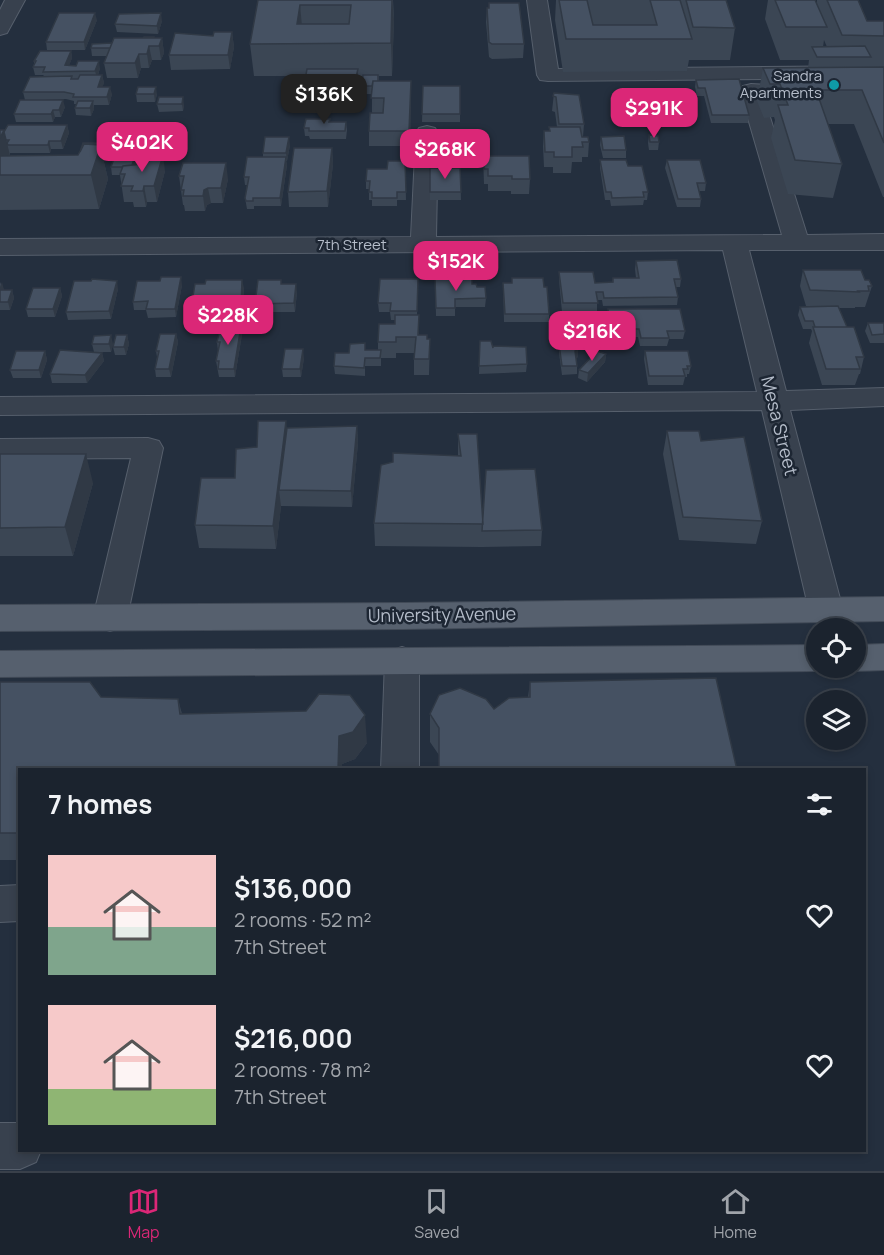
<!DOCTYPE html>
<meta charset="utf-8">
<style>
:root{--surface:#1b232e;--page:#282f3a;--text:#f1f3f6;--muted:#a0a4aa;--line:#39404a;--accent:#db2777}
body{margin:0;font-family:Manrope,sans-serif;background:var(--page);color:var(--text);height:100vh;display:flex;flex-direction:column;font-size:22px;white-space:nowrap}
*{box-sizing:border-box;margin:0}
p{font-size:20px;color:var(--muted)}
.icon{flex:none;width:33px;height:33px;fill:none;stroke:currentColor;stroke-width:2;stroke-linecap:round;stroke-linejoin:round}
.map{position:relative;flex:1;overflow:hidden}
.sheet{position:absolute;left:18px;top:768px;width:848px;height:384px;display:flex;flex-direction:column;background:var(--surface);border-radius:0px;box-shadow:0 3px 9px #0003,0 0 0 2px var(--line)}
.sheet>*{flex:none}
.tools{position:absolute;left:806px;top:618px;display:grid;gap:12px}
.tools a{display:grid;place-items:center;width:60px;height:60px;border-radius:50%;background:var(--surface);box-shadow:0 3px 9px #0003,0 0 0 2px var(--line);font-size:30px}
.price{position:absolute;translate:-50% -51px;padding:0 14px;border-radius:12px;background:var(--accent);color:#fff;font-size:20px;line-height:39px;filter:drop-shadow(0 2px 3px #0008)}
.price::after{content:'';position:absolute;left:50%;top:36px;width:18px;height:14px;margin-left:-9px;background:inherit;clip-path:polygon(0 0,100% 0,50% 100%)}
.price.on{background:#222;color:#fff}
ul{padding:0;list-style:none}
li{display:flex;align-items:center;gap:18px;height:150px;padding:0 30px}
li span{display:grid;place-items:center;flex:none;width:168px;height:120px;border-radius:0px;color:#555}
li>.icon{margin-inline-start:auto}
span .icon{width:72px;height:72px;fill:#fffc;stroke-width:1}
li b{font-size:26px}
h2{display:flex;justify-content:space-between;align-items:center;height:72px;padding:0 30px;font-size:26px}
.tabs{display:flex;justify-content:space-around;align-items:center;height:84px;border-top:2px solid var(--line);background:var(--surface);font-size:16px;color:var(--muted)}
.tabs a{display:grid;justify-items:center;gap:3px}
.tabs .on{color:var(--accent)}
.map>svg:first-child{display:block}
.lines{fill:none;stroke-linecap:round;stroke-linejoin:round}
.minor-casing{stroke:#565f6c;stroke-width:2}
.major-casing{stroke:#414a57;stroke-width:2}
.minor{fill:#38414e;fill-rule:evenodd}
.major{fill:#56606e;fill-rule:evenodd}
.wall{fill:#3b4654;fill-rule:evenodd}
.shaded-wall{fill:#303945}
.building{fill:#455162;stroke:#303945;stroke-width:1.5;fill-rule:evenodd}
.culture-dot{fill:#0f9aa8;stroke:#1d2633;stroke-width:2}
.labels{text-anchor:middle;stroke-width:5;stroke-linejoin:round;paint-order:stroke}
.far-poi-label{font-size:15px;fill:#b4bcc9;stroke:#1d2633;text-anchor:end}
.far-street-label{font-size:15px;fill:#b4bcc9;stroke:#1d2633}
.street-label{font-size:18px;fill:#b4bcc9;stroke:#1d2633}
</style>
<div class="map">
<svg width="884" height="1171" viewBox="0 0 884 1171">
<rect width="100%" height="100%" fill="#242f3e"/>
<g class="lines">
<defs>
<path id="minor" d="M5,0H25L7,33L0,35V10Z
M527,0H547L558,69L884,66V78L548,81L540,80L537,75Z
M751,84L798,87L801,92L798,97L764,98L807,235L884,234V250H749L786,391L884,388V406L790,410L843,610L838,619L826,622L814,619L809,610L762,410L0,415V397L757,392L723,250L0,255V239L411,237L416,133L419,128L427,126L435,128L438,133L436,237L782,235L740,91L743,86Z
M148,438L159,441L163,448L127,618L122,627L110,631L98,627L93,618L131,458L0,459V439Z
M402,647L414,651L419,660V770H381L385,660L390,651Z
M20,885V921L0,922V886Z
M0,1123H20V1150H41L36,1162L20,1169H0Z"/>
<path id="major" d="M884,597V621L404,629L0,631V605L404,603Z
M884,644V670L855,671L843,668H855V645Z
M816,645V668H828L816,671L0,677V651Z"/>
</defs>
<use href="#minor" class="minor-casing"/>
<use href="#major" class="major-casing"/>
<use href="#minor" class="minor"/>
<use href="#major" class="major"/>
</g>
<path class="wall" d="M258,0H393L394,19L392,76H379V81H411L410,146H369V131L372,113V94H363V76H358V83L356,96H352V100H306L304,85L306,76H254L250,44Z
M556,0H726L735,28L730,60H689L687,71L563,72L555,20Z
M768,0H815L817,4V0H858L867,21H884V197H883L854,124H828L842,164L833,198L788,194L771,138L775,120L774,117L764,118L757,101L763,68H808L809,60H780L765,19ZM824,40L827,47H823Z
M487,8H489L524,44L523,58L492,59L489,57L486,22Z
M97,20L85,50H47L46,42Z
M162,21L158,34L117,32L115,24Z
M232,32L234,47L230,69L171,70L169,55L213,36Z
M154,37V38H162L164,53L161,60H152L149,68H141L138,78H107L104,63L107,56H92L91,48L112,43Z
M71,51L72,58L69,65L100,68L98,75H102L104,83L102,87L112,94L109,105H94V109L91,116L76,115L75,108L76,104H74V101L66,99L44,100L65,107L61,117H55L53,122H16L14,114L25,100L23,92L44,76L43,75H35L33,67L34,64V61Z
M696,80L749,115L748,123H711L704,96H697L695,87Z
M423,86H460V122H422Z
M554,93L584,124L583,137L589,142L588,157H582V162H572L571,173H553V167H544L543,146L544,131H549V127H557L555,112L552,111Z
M136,94H157L155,102H137Z
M159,97L184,105L183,111L159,112L157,104Z
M330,122H346L347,130L346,139H310L309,136H305L304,128Z
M67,125L69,133L63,149H51L50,153H10V156L78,155L104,143L105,151L103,158L108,179L99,209L0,210V130L4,132Z
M649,135L659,142L658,150H649L648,143Z
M601,137L626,150V158H603L600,145Z
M290,145L287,161H286L287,165L281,206H254V209H247L245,198L247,185H245L244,177L263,157V153Z
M332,148L333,164L328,207H289L288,192Z
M483,156L530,179L529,194H511V191H488V184H484Z
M139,159L137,165L165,171L157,202H147L146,207H134L133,202H124L120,175H112L111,167Z
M600,160L628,166L648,192L647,200H644L643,205L611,206L610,200H605L600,168Z
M667,160L706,183L705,191H699L701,199L700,207H677L665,168Z
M405,161L406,200H397V206H372V200H369V189H366V181L387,169Z
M430,168H460L461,200H430Z
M179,176L228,179L223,203H211L207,205L205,211H185L184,205H183Z
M636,261L681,279L680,287H676L678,297L677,305L603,306L602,300H597V311L562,312L559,280V272L595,283L612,282L613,278H636L635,269Z
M803,270L865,280L872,286L865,307H855V308H838L847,327L864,357L860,374H859L855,385H822L809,343L812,331L811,329H803L798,315L800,307H819L806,306L800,286Z
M418,279L417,315L419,335L427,339H430L429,375H414V353H396V358H381V366H365V376L335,374L334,366L349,353L366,350H378V342L395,324V320H391L390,312H379L378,303Z
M435,279L472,284L477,287L486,298L485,307H455V316H436Z
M0,282L4,290H12L14,298L10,310H0Z
M503,283L544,287L549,314V322H504Z
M282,284L297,292L295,312H256L255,304Z
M182,285L176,317L148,318L146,310H134L133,302Z
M60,288L62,296L55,317H28L26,309Z
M244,288L242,316H192L191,308Z
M118,289L111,319L68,320L66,312Z
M608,309L685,331L683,339H669L667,346H640L638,337H610L607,317Z
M868,323H884V343H870L865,331Z
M241,326L242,334L235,377H219L216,361L218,351L217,342Z
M176,334L178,342L171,377H156L155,369L157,357L156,351Z
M127,335L129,344L126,355H115L113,347Z
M480,341L527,364L526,372L479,374Z
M92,344H113L111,352H97L102,353L104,361L87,383H52L50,374L94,352Z
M559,344L578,348V357L576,358L577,366V374L562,375L559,353Z
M45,351L47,360L41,378H13L10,370Z
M645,351L691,366L689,374H687V377H685L683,385H648L644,359Z
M606,354L605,362L587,382L578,378L579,370Z
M304,358L301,377H283L282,369Z
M357,426L358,443L352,507L281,506L276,549L199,548L195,525L235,478L257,447L287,428Z
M667,431L762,521L756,544L679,540L663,454Z
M458,434L483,524L542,530L541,546L482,547L375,546L374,523L458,456Z
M0,454L93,483L73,556H0Z
M0,682L101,697L178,699L182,714L367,743L355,759L342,764L20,770V860H0Z
M530,682L737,770L439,755L430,742V714L494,709L528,697Z"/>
<path class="shaded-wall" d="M392,0L394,19L392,76L391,43Z
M300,5L303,37L297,24Z
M95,13L97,20L85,50L84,42Z
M161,13L162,21L158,34L157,26Z
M232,32L234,47L230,69L228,55Z
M162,38L164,53L161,60L159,46Z
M149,46L152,60L149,68L147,54Z
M71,51L72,58L67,72L65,65Z
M139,54L141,68L138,78L135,63Z
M99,61L100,68L97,78L95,71Z
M358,69V83L356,96L355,81Z
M102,75L104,83L100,94L98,87Z
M411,81V96L410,146L409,131Z
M110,87L112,94L109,105L107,97Z
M156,87L157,94L155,102L154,94Z
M183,97L184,105L183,111L182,104Z
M63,100L65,107L61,117L59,110Z
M93,101L94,109L91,116L90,108Z
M53,110L55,117L53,122L51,114Z
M67,125L69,133L63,149L61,141Z
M4,130L12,164L0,175V138Z
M289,137L290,145L287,161L286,153Z
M49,141L51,149L50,153L48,145Z
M104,143L105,151L103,158L108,179L99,209L91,175L101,145Z
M332,148L333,164L328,207L327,191Z
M137,151L139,159L133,175L132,167Z
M163,155L165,171L157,202L154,186Z
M286,157L287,165L281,206L280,198Z
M226,163L228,179L223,203L221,188Z
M144,186L147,202L146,207L143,191Z
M208,188L211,203L207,205L205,211L203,196L204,190Z
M181,277L182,285L176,317L175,309Z
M242,280L244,288L242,316L241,307Z
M117,281L118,289L111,319L109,311Z
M2,282L4,290L0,295V287Z
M296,284L297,292L295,312L294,303Z
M60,288L62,296L55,317L53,309Z
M12,290L14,298L10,310L8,302Z
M241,326L242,334L235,377L234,369Z
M176,334L178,342L171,377L169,369Z
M111,335L113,344L111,352L109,344Z
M127,335L129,344L126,355L124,347Z
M578,348V357L574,359L575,351Z
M303,349L304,358L301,377L300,369Z
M45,351L47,360L41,378L39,370Z
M102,353L104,361L87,383L85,375Z
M606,354L605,362L587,382L588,373Z
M286,421L289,444L279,490L281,506L276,549L273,526Z
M357,426L358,443L352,507L351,491Z
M86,454L93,483L73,556L65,527Z
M365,715L367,743L355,759L342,764V770H338L339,736Z"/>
<path class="building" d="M258,0H392L391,43L250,44ZM300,5H351L349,24H297Z
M559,0H587L593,25H657L650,0H680L692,39H566Z
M686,0H726L735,28L693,27Z
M775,0H815L827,27H786Z
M827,0H858L867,21H884V36L842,35Z
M489,3H519L524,44H492L489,42L487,8H489Z
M59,13H95L84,42H46Z
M161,13L157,26L115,24L119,14Z
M214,32H232L228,55H169L175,33L213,36Z
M144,37H154V38H143Z
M114,38H162L159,46H149L147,54H139L135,63H104Z
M112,43L110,48H91L92,44Z
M865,46L871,57H817L812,47Z
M40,51H71L65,65L76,66L78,61H99L95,71L43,72L45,67H33L36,61H34Z
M884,67V143L862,90H816L842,164L795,160L778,105H788L780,84H770L763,68Z
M307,69H358L355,81H351V85H304Z
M80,75H102L98,87H110L107,97H73L74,94L64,92H23L30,77L72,76L71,79H78Z
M363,75H378V81H373L372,86H362Z
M739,79L749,115H712L705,88H698L696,80Z
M373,81H411L409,131H369L370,113H383L384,98H371Z
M423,86H460V114H422Z
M138,87H156L154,94H136Z
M554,93L579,95L584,124H559L556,97L553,96Z
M159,97H183L182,104H157Z
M20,100H63L59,110H53L51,114H14Z
M78,101H93L90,108H75Z
M306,119H330L329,122H346L345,131H309V128H304Z
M8,125H67L61,141H49L48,145H8L7,143L9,140H6L4,132Z
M549,127H580L582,137H588L589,142H582L583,147H572V157H554V152H545L544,131H550Z
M0,130H4L0,138Z
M649,135L658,136L659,142H650Z
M624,136L626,150H603L601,137Z
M265,137H289L286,153H263Z
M83,143H104L102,150L101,145L84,144L80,152Z
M84,144L101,145L91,175H0V156L78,155Z
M294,148H332L327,191L288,192Z
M117,150L137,151L132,165L123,166L122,167H111Z
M148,155H163L154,186H144L143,191H131L133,186H121L125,174H120L123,166L143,164Z
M483,156H529L530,179H512V176H488V169H484Z
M247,157H286L280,198H253V201H246L245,198L249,177H244Z
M600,160H626L628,166H642L648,192H643L644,197L612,198L611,192H606Z
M667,160H700L706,183H697L701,199H678Z
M388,161H405L406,192H397V198H372V192H369L370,181H366L367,169H387Z
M183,163H226L221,188H208L204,190L203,196H183L184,190H181L184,176H179Z
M430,168H460L461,192H430Z
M677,260L681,279H674L678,297L604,298L603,292H596L598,303H563L559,272H593L595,283L613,282V278H639L636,261Z
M803,270H861L865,280H869L872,286H868L869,291H858L859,292L810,290Z
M161,277H181L175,309H146L148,301L133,302L137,281H160Z
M472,278V284H476L477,287H485L486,298L455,299V308H436L435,279Z
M512,278H543L544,287H547L549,314H505L503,283H512Z
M92,279L117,281L109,311L66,312L74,281H91Z
M380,279H418L417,311H390L391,303H378Z
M206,280H242L241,307L191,308L195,284H205Z
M258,280H281V284H296L294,303L255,304Z
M33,288H60L53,309H26Z
M0,290H12L8,302H0Z
M838,306L847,327H815L813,321H805L800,307Z
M608,309H680L685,331H667L669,338H641L639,329H611Z
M395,315H419L418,335H427V339H430L429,359H414L416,337H396V342H378L379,324H395Z
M868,323H884V334L872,335Z
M221,325L241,326L234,369H218L219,361H216L220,342H217Z
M813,327H854L864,357H856L860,369H826Z
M160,334H176L169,369H155L159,351H156Z
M111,335L109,344H92L94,336Z
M116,335H127L124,347H113Z
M480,341H491L493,348V346L526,347L527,364L479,366Z
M365,343V350H381L380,358H365L364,368L334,366L335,353H349L350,344Z
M559,344H578V348L575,351L577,366H562Z
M285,349H303L300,369H282Z
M60,350L102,353L85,375L50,374Z
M16,351H45L39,370H10Z
M597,351L606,354L588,373L579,370Z
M645,351H688L691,366H687L688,369H683L685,376H649Z
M258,421H286L273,526L195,525L201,478H235L236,449L257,447Z
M357,426L351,491L279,490L287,428Z
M667,431H699L701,441L744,437L762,521L683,517Z
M458,434H477L483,524L374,523L381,465L393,462V453L461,456Z
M0,454H86L65,527L0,528Z
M535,469L542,530L482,531L486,470Z
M716,678L737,770H439V728L430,714L439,695L460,688L486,699L494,709L509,698L530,697V682Z
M0,682H90L101,697L178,699L180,714L306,711L319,694L350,695L365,715L353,732L339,736L338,770H20V833H0Z"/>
<circle class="culture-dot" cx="834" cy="85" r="6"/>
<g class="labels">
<g class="far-poi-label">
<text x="822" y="81">Sandra<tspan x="822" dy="17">Apartments</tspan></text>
</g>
<g class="far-street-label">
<text x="352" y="250">7th Street</text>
</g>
<g class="street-label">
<text transform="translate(779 426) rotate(76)" y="6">Mesa Street</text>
<text transform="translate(442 615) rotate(-1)" y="6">University Avenue</text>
</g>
</g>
</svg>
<div class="tools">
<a><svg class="icon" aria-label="locate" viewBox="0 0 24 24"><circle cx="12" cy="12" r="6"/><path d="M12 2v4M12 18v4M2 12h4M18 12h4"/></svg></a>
<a><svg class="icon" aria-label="layers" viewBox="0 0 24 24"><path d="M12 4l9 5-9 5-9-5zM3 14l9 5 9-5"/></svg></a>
</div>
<b class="price on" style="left:324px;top:125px">$136K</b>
<b class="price" style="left:654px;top:139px">$291K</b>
<b class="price" style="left:142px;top:173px">$402K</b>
<b class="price" style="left:445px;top:180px">$268K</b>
<b class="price" style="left:456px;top:292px">$152K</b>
<b class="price" style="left:228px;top:346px">$228K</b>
<b class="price" style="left:592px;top:362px">$216K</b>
<section class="sheet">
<h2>7 homes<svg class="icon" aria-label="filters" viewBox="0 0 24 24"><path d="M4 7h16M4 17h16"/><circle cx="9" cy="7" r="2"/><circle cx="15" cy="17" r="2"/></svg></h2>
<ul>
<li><span style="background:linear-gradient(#f6c9c9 60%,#7fa58c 0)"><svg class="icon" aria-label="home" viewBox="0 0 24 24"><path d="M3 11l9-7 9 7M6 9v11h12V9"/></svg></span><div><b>$136,000</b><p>2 rooms · 52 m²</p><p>7th Street</p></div><svg class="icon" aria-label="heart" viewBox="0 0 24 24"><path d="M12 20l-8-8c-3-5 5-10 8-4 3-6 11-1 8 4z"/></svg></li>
<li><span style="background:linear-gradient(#f6c9c9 70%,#8fb573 0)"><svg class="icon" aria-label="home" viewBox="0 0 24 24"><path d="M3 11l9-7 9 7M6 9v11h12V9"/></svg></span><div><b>$216,000</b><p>2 rooms · 78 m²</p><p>7th Street</p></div><svg class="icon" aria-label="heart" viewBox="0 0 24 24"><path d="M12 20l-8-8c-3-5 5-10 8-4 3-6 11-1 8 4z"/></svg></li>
</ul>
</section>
</div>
<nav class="tabs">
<a class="on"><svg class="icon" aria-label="map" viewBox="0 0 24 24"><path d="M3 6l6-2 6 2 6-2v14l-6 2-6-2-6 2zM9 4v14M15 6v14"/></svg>Map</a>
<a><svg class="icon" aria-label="saved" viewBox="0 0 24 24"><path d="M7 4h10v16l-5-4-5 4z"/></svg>Saved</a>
<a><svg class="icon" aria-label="home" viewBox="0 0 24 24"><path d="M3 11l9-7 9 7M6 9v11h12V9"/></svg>Home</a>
</nav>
